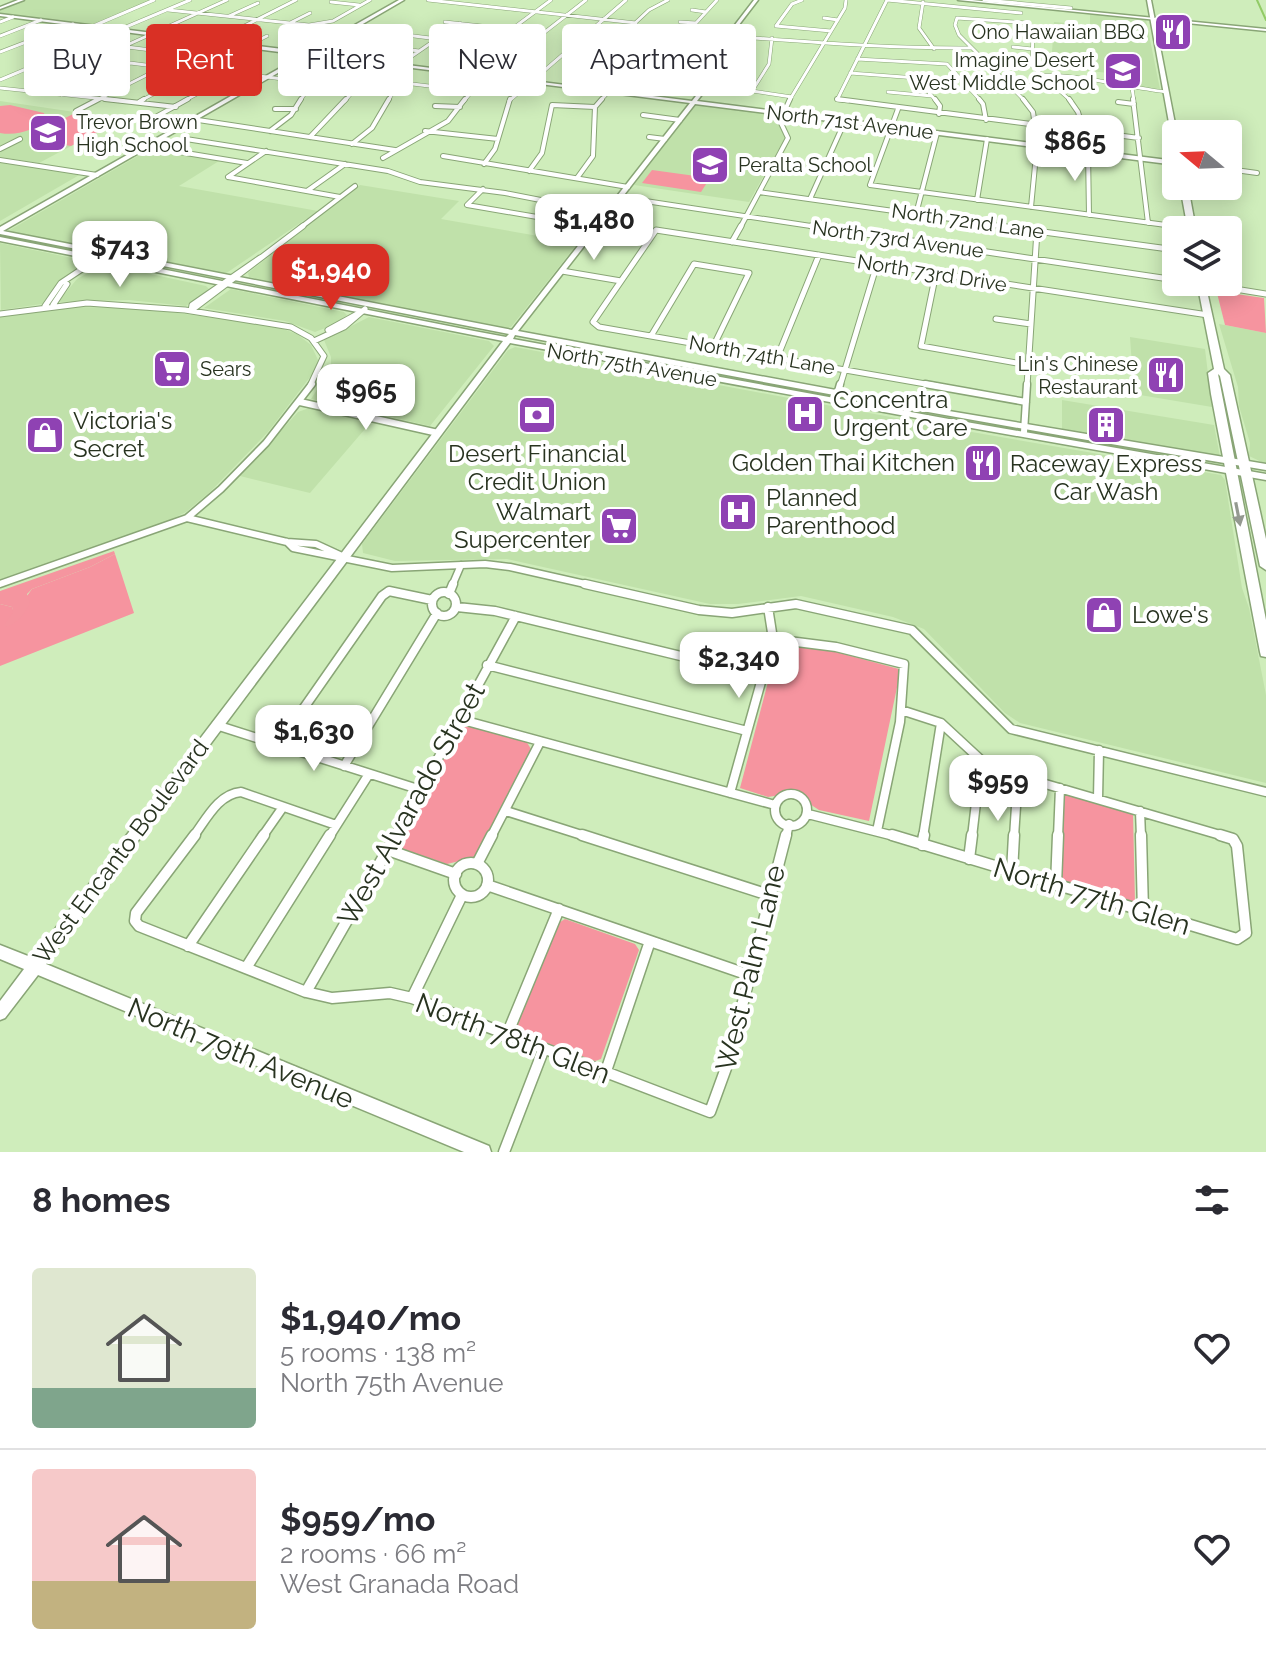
<!DOCTYPE html>
<meta charset="utf-8">
<style>
:root{--surface:#fff;--page:#f2f2f3;--text:#2b2b33;--muted:#7c7c81;--line:#e1e1e2;--accent:#d93025}
body{margin:0;font-family:Raleway,sans-serif;background:var(--page);color:var(--text);height:100vh;display:flex;flex-direction:column;font-size:30px;white-space:nowrap}
*{box-sizing:border-box;margin:0}
p{font-size:26px;color:var(--muted)}
.icon{flex:none;width:44px;height:44px;fill:none;stroke:currentColor;stroke-width:2;stroke-linecap:round;stroke-linejoin:round}
.map{position:relative;height:1152px;overflow:hidden}
.side{display:flex;flex-direction:column;background:var(--surface);flex:1}
.side>*{flex:none}
.guide{position:absolute;left:24px;top:24px;width:800px;height:72px;display:flex;gap:16px}
.needle{width:52px;rotate:289deg}
.controls{position:absolute;left:1162px;top:120px;display:grid;gap:16px}
.controls a{display:grid;place-items:center;width:80px;height:80px;border-radius:8px;background:var(--surface);box-shadow:0 4px 20px #0003;font-size:40px}
.price{position:absolute;translate:-50% -68px;padding:0 18px;border-radius:16px;background:#fff;color:#222;font-size:26px;line-height:52px;filter:drop-shadow(0 2px 4px #0008)}
.price::after{content:'';position:absolute;left:50%;top:48px;width:24px;height:18px;margin-left:-12px;background:inherit;clip-path:polygon(0 0,100% 0,50% 100%)}
.price.selected{background:var(--accent);color:#fff}
ul{padding:0;list-style:none}
li{display:flex;align-items:center;gap:24px;height:200px;padding:0 32px}
li+li{border-top:2px solid var(--line)}
li span{display:grid;place-items:center;flex:none;width:224px;height:160px;border-radius:8px;color:#555}
li>.icon{margin-inline-start:auto}
span .icon{width:96px;height:96px;fill:#fffc;stroke-width:1}
li b{font-size:34px}
h2{display:flex;justify-content:space-between;align-items:center;height:96px;padding:0 32px;font-size:34px}
.tag{padding:0 28px;border-radius:8px;background:var(--surface);box-shadow:0 4px 20px #0003;font-size:28px;line-height:72px}
.tag.selected{background:var(--accent);color:#fff}
.map>svg:first-child{display:block}
.built{fill:#c0e1aa}
.green{fill:#f6949f}
.forest{fill:#f5959f}
.lines{fill:none;stroke-linecap:round;stroke-linejoin:round}
.stream{stroke:#92cb66;stroke-width:2}
.street-far5-casing{stroke:#89a576;stroke-width:4}
.street-far4-casing{stroke:#89a576;stroke-width:6}
.street-far3-casing{stroke:#89a576;stroke-width:7}
.street-far2-casing{stroke:#89a576;stroke-width:9}
.street-far1-casing{stroke:#89a576;stroke-width:11}
.street-casing{stroke:#89a576;stroke-width:13}
.secondary-casing{stroke:#89a576;stroke-width:3}
.primary-casing{stroke:#89a576;stroke-width:3}
.street-far5{stroke:#fff;stroke-width:3}
.street-far4{stroke:#fff;stroke-width:4}
.street-far3{stroke:#fff;stroke-width:5}
.street-far2{stroke:#fff;stroke-width:6}
.street-far1{stroke:#fff;stroke-width:8}
.street{stroke:#fff;stroke-width:10}
.secondary{fill:#fff;fill-rule:evenodd}
.primary{fill:#fff;fill-rule:evenodd}
.oneway{fill:#949990}
.labels{text-anchor:middle;stroke-width:8;stroke-linejoin:round;paint-order:stroke}
.far-poi-label{font-size:20px;fill:#283320;stroke:#fff;text-anchor:end}
.far-street-label{font-size:20px;fill:#283320;stroke:#fff}
.poi-label{font-size:24px;fill:#283320;stroke:#fff;text-anchor:start}
.street-label{font-size:24px;fill:#283320;stroke:#fff}
.near-street-label{font-size:28px;fill:#283320;stroke:#fff}
</style>
<div class="map">
<svg width="1266" height="1152" viewBox="0 0 1266 1152">
<rect width="100%" height="100%" fill="#cfedbb"/>
<path class="built" d="M25,0H151L91,25L0,14V9Z
M1090,14L1146,20L1160,89L1129,87L1128,75L1051,67L1054,22L1090,25Z
M0,101L122,119L39,163L0,157Z
M696,105L778,115L777,120L785,138L749,202L634,185Z
M150,149L219,161L179,186L318,211L225,274L8,231Z
M0,161L81,174L0,221Z
M360,185L459,201L441,219L578,243L511,327L504,330L249,277L248,273Z
M0,243L82,260L85,262L57,284L42,304L1,310Z
M104,264L206,286L209,289L186,306L129,300L58,302L77,279Z
M231,289L344,312L347,315L333,325L315,332L285,321L204,308Z
M69,307L140,308L275,326L297,334L311,345L318,360L317,368L268,432L211,491L186,512L166,522L0,580V317Z
M369,317L489,341L494,346L430,426L311,399L331,368V357L324,340Z
M1219,324L1266,333V464L1249,456L1250,443L1239,406L1238,387Z
M1130,337L1205,349L1212,407L1134,394Z
M515,347L966,431L1221,475L1225,480L1242,588L1249,608L1266,695V783L1020,723L1005,713L924,629L893,617L801,596L738,604H710L507,559L395,561L363,553L362,544L508,350Z
M1062,400L1214,425L1220,457L1062,430Z
M309,408L371,422L310,493L240,476L298,412Z"/>
<path class="green" d="M10,105L44,113L45,118C34,131 17,136 0,133V106Z
M73,114L119,121L71,146L29,139L30,136Z
M652,170L710,178L701,192L642,183Z
M1222,292L1264,298L1266,333L1225,325L1217,293Z
M115,554L134,613L0,666V604L12,607L14,613L4,627L32,589L90,567Z
M782,645L825,649L899,669L900,673L869,821L819,810L793,793L768,797L740,788L777,648Z
M468,726L526,741L531,749L476,857L447,864L403,849L400,840L461,727Z
M1064,794L1133,814L1135,902L1061,880Z
M565,919L635,944L639,950L601,1059L595,1061L519,1033L516,1026L560,922Z"/>
<path class="forest" d="M114,551L115,554L90,567L32,589L27,594L30,603C25,614 15,627 3,627L13,612L12,607L0,604V591Z"/>
<g class="lines">
<path class="stream" d="M1257,0L1266,20"/>
<defs>
<path id="street-far5" d="M428,0L636,23
M984,0L1071,8
M331,2L359,5
M923,2L919,28L934,49
M168,10L309,25L333,21L370,0
M692,10L706,12
M229,16L258,3
M824,18L838,20
M0,22L13,17
M445,22L511,29
M680,22L696,23
M1026,22L1033,29L1032,66L1071,101
M290,23L310,13
M776,26L831,31
M776,26L792,4L802,0
M91,27L154,0
M628,30C743,35 857,49 972,48
M374,31L438,39
M1000,33L1033,36
M0,36L41,20
M183,38L203,28
M772,38L769,64L752,91L792,97
M477,41L494,42
M353,44L370,46
M247,46L267,36
M127,47L255,63
M1013,47L1032,49
M404,49L419,51
M279,50L312,32L313,25
M0,52L73,24
M457,55L474,57
M349,59L389,34
M857,59L947,64L981,101
M986,62H1030
M399,65L460,23
M675,67L640,61L653,46L687,47
M353,71H369
M584,71L706,86
M584,71L649,10L668,0
M454,72L551,0
M237,73L312,83L300,101
M850,73L917,78L936,101
M1042,75C1083,75 1125,87 1166,92
M291,79L314,66
M0,80L190,0
M663,81L684,57L696,23L717,0
M0,88L124,101
M1132,88L1134,101
M25,91L227,0
M888,92L932,96
M62,95L130,63L162,67
M95,101L296,0
M140,101L220,60
M184,101L253,64
M345,101L362,80L382,63
M388,101L395,89L404,83L471,91
M464,101L477,85L586,0
M509,101L626,0
M600,101L624,76
M789,101L845,8L846,0
M848,101L837,100L887,0L1021,13
M1025,101L959,35L955,25L957,18L1028,23"/>
<path id="street-far4" d="M105,99L176,107
M837,99L1139,138
M935,99L940,106L939,114
M979,99L983,104L986,120
M1023,99L1033,112L1035,126
M1069,99L1078,112L1084,132
M1133,99L1148,223
M139,102L144,99
M1118,102L1134,104
M435,106L460,107
M275,109H296
M898,109L870,185L1188,228
M76,111L99,99
M643,115L680,120
M185,118L395,150
M152,119L188,99
M270,131L291,115L301,99
M425,131L498,139
M310,137L346,99
M649,137L665,139
M186,139L388,171L420,182L505,193L607,213
M352,144L372,128L389,99
M137,145L247,163
M0,149L20,139
M1088,152L1089,215
M443,156L628,187
M383,158L448,121L465,99
M0,160L97,175
M484,164L495,149L510,99
M1228,169L1257,173
M529,171L542,153L552,105L595,107
M228,177L340,197
M228,177L266,151
M577,178L593,156L595,107L602,99
M483,189L467,205L543,218L551,216L561,205
M307,191L345,164
M759,192L1015,228
M619,197L824,228
M810,199L845,121
M977,200L987,139
M1031,207L1037,145
M916,214L937,133
M300,228L355,186
M740,228L788,138L780,121L790,99"/>
<path id="street-far3" d="M811,226L1176,280
M1000,226L1176,250
M1173,226L1191,228
M732,242L741,226
M562,271L621,281
M936,273L921,346L1028,365
M1192,282L1266,294
M53,305L67,284
M45,306L61,283L106,253
M192,310L303,226
M191,311L192,305L260,258
M0,314L87,303L185,310L291,327L311,338L324,356L310,386
M996,319L1031,324
M328,330L359,313
M651,336L694,264L749,273L713,347
M314,341L344,327L365,309
M777,358L819,255
M840,386L877,264
M937,386L599,327L593,322L656,230L1208,315
M1027,386L1037,231"/>
<path id="street-far2" d="M925,384L1026,402
M836,398L840,384
M300,402L438,433
M1024,432L1027,384
M187,518L287,542L316,544L342,556
M287,542L293,548L392,568L485,564L510,567L594,586
M0,584L187,518L221,489L266,443L312,384
M452,586L461,565"/>
<path id="street-far1" d="M585,584L699,610L732,613L796,604L912,630L1011,729L1266,792
M432 604a12 12 0 1 1 24 0a12 12 0 1 1-24 0Z
M449,594L453,584
M457,607L495,611L763,676
M773,639L836,647L904,664L900,722L877,831
M487,665L747,731
M901,710L941,723L981,760L1018,776L1227,837
M459,719L775,805
M216,725L421,790
M278,745L382,596L389,591L432,600
M344,766L437,613
M730,793L773,639L768,607
M775 810a16 16 0 1 1 32 0a16 16 0 1 1-32 0Z
M1098,799L1099,750
M506,811L588,837
M1140,811L1141,837
M808,814L898,837
M193,837C206,820 218,794 241,792L336,825
M262,837L283,807
M329,837L369,774
M395,837L516,616
M491,837L540,742
M786,837L789,824
M923,837L941,723
M972,837L981,760
M1014,837L1018,776
M1058,837L1060,788"/>
<path id="street" d="M195,835L136,913L135,921L139,926L306,992L332,998L390,993L412,998L710,1112L726,1068L786,835
M582,835L769,895
M892,835L1237,939L1246,933L1237,846L1233,839L1220,835
M1141,835L1143,911
M922,845L924,835
M388,850L456,874
M969,859L972,835
M454 880a17 17 0 1 1 34 0a17 17 0 1 1-34 0Z
M477,864L492,835
M1012,872L1014,835
M487,885L749,975
M1056,885L1058,835
M188,946L264,835
M246,968L330,835
M306,992L396,835
M412,998L462,895
M506,1037L559,909
M605,1074L650,941
M504,1152L543,1051"/>
<path id="secondary" d="M18,0H24L0,9V7Z
M399,0H404L313,53L692,101L722,63L731,30L754,0H758L735,30L726,63L697,101L1176,161V165L695,104L518,331L949,411L1266,464V470C1015,429 765,383 515,335L513,339L949,419L1266,474V480L949,424L510,343L46,964L489,1146L491,1152H464L38,975L5,1018L0,1020V1001L24,969L0,959V945L33,958L503,341L0,241V237L474,331L506,337L509,334L0,234V227L303,55L0,16V14L307,52ZM309,55L690,103L512,330L3,231Z
M958,0H972L1266,29V31Z"/>
<path id="primary" d="M1147,0H1151L1177,134L1176,147L1173,145Z
M1180,186H1188L1196,230H1188Z
M1197,282H1205L1224,369L1230,375L1266,539V570L1260,566L1220,376L1218,374L1266,620V657L1261,656L1260,652L1211,394L1208,373L1214,369Z"/>
</defs>
<use href="#street-far5" class="street-far5-casing"/>
<use href="#street-far4" class="street-far4-casing"/>
<use href="#street-far3" class="street-far3-casing"/>
<use href="#street-far2" class="street-far2-casing"/>
<use href="#street-far1" class="street-far1-casing"/>
<use href="#street" class="street-casing"/>
<use href="#secondary" class="secondary-casing"/>
<use href="#primary" class="primary-casing"/>
<use href="#street-far5" class="street-far5"/>
<use href="#street-far4" class="street-far4"/>
<use href="#street-far3" class="street-far3"/>
<use href="#street-far2" class="street-far2"/>
<use href="#street-far1" class="street-far1"/>
<use href="#street" class="street"/>
<use href="#secondary" class="secondary"/>
<use href="#primary" class="primary"/>
</g>
<defs><path id="oneway-solid" d="M-6-.8H1V-3.2L6.5 0L1 3.2V.8H-6Z" transform="scale(2)"/></defs>
<use class="oneway" href="#oneway-solid" transform="translate(1238 514) rotate(79)"/>
<defs>
<symbol id="restaurant-square" viewBox="-11 -11 22 22"><rect x="-9" y="-9" width="18" height="18" rx="4" fill="#8f42b3" stroke="#fff"/><path d="M-5-6h1v4h1v-4h1v4h1v-4h1v5L-1.5 .5V6h-2V.5L-5-1ZM5-6V6H3V1.5H1.5Q1.5-4 5-6Z" fill="#fff"/></symbol>
<symbol id="school-square" viewBox="-11 -11 22 22"><rect x="-9" y="-9" width="18" height="18" rx="4" fill="#8f42b3" stroke="#fff"/><path d="M0-5L7-2L0 1L-7-2ZM-4 1L0 2.5L4 1V4Q0 6-4 4Z" fill="#fff"/></symbol>
<symbol id="supermarket-square" viewBox="-11 -11 22 22"><rect x="-9" y="-9" width="18" height="18" rx="4" fill="#8f42b3" stroke="#fff"/><path d="M-6-5.5h2.5l.6 2H6L4.5 2H-2.5L-4.4-4H-6ZM-1.5 3.2a1.3 1.3 0 1 0 .1 0ZM3 3.2a1.3 1.3 0 1 0 .1 0Z" fill="#fff"/></symbol>
<symbol id="hospital-square" viewBox="-11 -11 22 22"><rect x="-9" y="-9" width="18" height="18" rx="4" fill="#8f42b3" stroke="#fff"/><path d="M-5-5h3v3.5h4V-5h3V5h-3V1.5h-4V5h-3Z" fill="#fff"/></symbol>
<symbol id="bank-square" viewBox="-11 -11 22 22"><rect x="-9" y="-9" width="18" height="18" rx="4" fill="#8f42b3" stroke="#fff"/><path d="M-6-4H6V4H-6ZM0-2.3a2.3 2.3 0 1 0 0 4.6a2.3 2.3 0 1 0 0-4.6Z" fill="#fff"/></symbol>
<symbol id="building-square" viewBox="-11 -11 22 22"><rect x="-9" y="-9" width="18" height="18" rx="4" fill="#8f42b3" stroke="#fff"/><path d="M-4-6H4V6H1V3H-1V6H-4ZM-2.5-4.3h1.7v1.8h-1.7ZM.8-4.3h1.7v1.8H.8ZM-2.5-1h1.7V.8h-1.7ZM.8-1h1.7V.8H.8Z" fill="#fff"/></symbol>
<symbol id="shop-square" viewBox="-11 -11 22 22"><rect x="-9" y="-9" width="18" height="18" rx="4" fill="#8f42b3" stroke="#fff"/><path d="M-5-2.5h2.3a2.7 3.5 0 0 1 5.4 0H5L5.5 6h-11ZM-1.5-2.5h3a1.5 2.3 0 0 0-3 0Z" fill="#fff"/></symbol>
</defs>
<g fill-rule="evenodd">
<use href="#restaurant-square" x="1151" y="10" width="44" height="44"/>
<use href="#school-square" x="1101" y="49" width="44" height="44"/>
<use href="#school-square" x="26" y="111" width="44" height="44"/>
<use href="#school-square" x="688" y="143" width="44" height="44"/>
<use href="#supermarket-square" x="150" y="347" width="44" height="44"/>
<use href="#restaurant-square" x="1144" y="353" width="44" height="44"/>
<use href="#hospital-square" x="783" y="392" width="44" height="44"/>
<use href="#bank-square" x="515" y="393" width="44" height="44"/>
<use href="#building-square" x="1084" y="403" width="44" height="44"/>
<use href="#shop-square" x="23" y="413" width="44" height="44"/>
<use href="#restaurant-square" x="961" y="441" width="44" height="44"/>
<use href="#hospital-square" x="716" y="490" width="44" height="44"/>
<use href="#supermarket-square" x="597" y="504" width="44" height="44"/>
<use href="#shop-square" x="1082" y="593" width="44" height="44"/>
</g>
<g class="labels">
<g class="far-poi-label">
<text x="1145" y="39">Ono Hawaiian BBQ</text>
<text x="1095" y="67">Imagine Desert<tspan x="1095" dy="23">West Middle School</tspan></text>
<text x="76" y="129" text-anchor="start">Trevor Brown<tspan x="76" dy="23">High School</tspan></text>
<text x="738" y="172" text-anchor="start">Peralta School</text>
<text x="1138" y="371">Lin's Chinese<tspan x="1138" dy="23">Restaurant</tspan></text>
<text x="200" y="376" text-anchor="start">Sears</text>
</g>
<g class="far-street-label">
<text transform="translate(850 122) rotate(7)" y="7">North 71st Avenue</text>
<text transform="translate(968 221) rotate(8)" y="7">North 72nd Lane</text>
<text transform="translate(898 239) rotate(8)" y="7">North 73rd Avenue</text>
<text transform="translate(932 273) rotate(9)" y="7">North 73rd Drive</text>
<text transform="translate(762 355) rotate(10)" y="7">North 74th Lane</text>
<text transform="translate(632 365) rotate(10)" y="7">North 75th Avenue</text>
</g>
<g class="poi-label">
<text x="833" y="408">Concentra<tspan x="833" dy="28">Urgent Care</tspan></text>
<text x="73" y="429">Victoria's<tspan x="73" dy="28">Secret</tspan></text>
<text x="537" y="462" text-anchor="middle">Desert Financial<tspan x="537" dy="28">Credit Union</tspan></text>
<text x="955" y="471" text-anchor="end">Golden Thai Kitchen</text>
<text x="1106" y="472" text-anchor="middle">Raceway Express<tspan x="1106" dy="28">Car Wash</tspan></text>
<text x="766" y="506">Planned<tspan x="766" dy="28">Parenthood</tspan></text>
<text x="591" y="520" text-anchor="end">Walmart<tspan x="591" dy="28">Supercenter</tspan></text>
<text x="1132" y="623">Lowe's</text>
</g>
<g class="street-label">
<text transform="translate(121 852) rotate(-53)" y="8">West Encanto Boulevard</text>
</g>
<g class="near-street-label">
<text transform="translate(411 804) rotate(-61)" y="10">West Alvarado Street</text>
<text transform="translate(1092 896) rotate(17)" y="10">North 77th Glen</text>
<text transform="translate(750 968) rotate(-76)" y="10">West Palm Lane</text>
<text transform="translate(513 1038) rotate(21)" y="10">North 78th Glen</text>
<text transform="translate(241 1053) rotate(23)" y="10">North 79th Avenue</text>
</g>
</g>
</svg>
<div class="controls">
<a><svg class="needle" viewBox="-14 -14 28 28"><path d="M0-13l5 13h-10z" fill="#e53935"/><path d="M0 13l5-13h-10z" fill="#7c7c81"/></svg></a>
<a><svg class="icon" aria-label="layers" viewBox="0 0 24 24"><path d="M12 4l9 5-9 5-9-5zM3 14l9 5 9-5"/></svg></a>
</div>
<b class="price" style="left:1075px;top:183px">$865</b>
<b class="price" style="left:594px;top:262px">$1,480</b>
<b class="price" style="left:120px;top:289px">$743</b>
<b class="price selected" style="left:331px;top:312px">$1,940</b>
<b class="price" style="left:366px;top:432px">$965</b>
<b class="price" style="left:739px;top:700px">$2,340</b>
<b class="price" style="left:314px;top:773px">$1,630</b>
<b class="price" style="left:998px;top:823px">$959</b>
<div class="guide">
<a class="tag">Buy</a>
<a class="tag selected">Rent</a>
<a class="tag">Filters</a>
<a class="tag">New</a>
<a class="tag">Apartment</a>
</div>
</div>
<section class="side">
<h2>8 homes<svg class="icon" aria-label="filters" viewBox="0 0 24 24"><path d="M4 7h16M4 17h16"/><circle cx="9" cy="7" r="2"/><circle cx="15" cy="17" r="2"/></svg></h2>
<ul>
<li><span style="background:linear-gradient(#dfe7d0 75%,#7fa58c 0)"><svg class="icon" aria-label="home" viewBox="0 0 24 24"><path d="M3 11l9-7 9 7M6 9v11h12V9"/></svg></span><div><b>$1,940/mo</b><p>5 rooms · 138 m²</p><p>North 75th Avenue</p></div><svg class="icon" aria-label="heart" viewBox="0 0 24 24"><path d="M12 20l-8-8c-3-5 5-10 8-4 3-6 11-1 8 4z"/></svg></li>
<li><span style="background:linear-gradient(#f6c9c9 70%,#c2b280 0)"><svg class="icon" aria-label="home" viewBox="0 0 24 24"><path d="M3 11l9-7 9 7M6 9v11h12V9"/></svg></span><div><b>$959/mo</b><p>2 rooms · 66 m²</p><p>West Granada Road</p></div><svg class="icon" aria-label="heart" viewBox="0 0 24 24"><path d="M12 20l-8-8c-3-5 5-10 8-4 3-6 11-1 8 4z"/></svg></li>
</ul>
</section>
